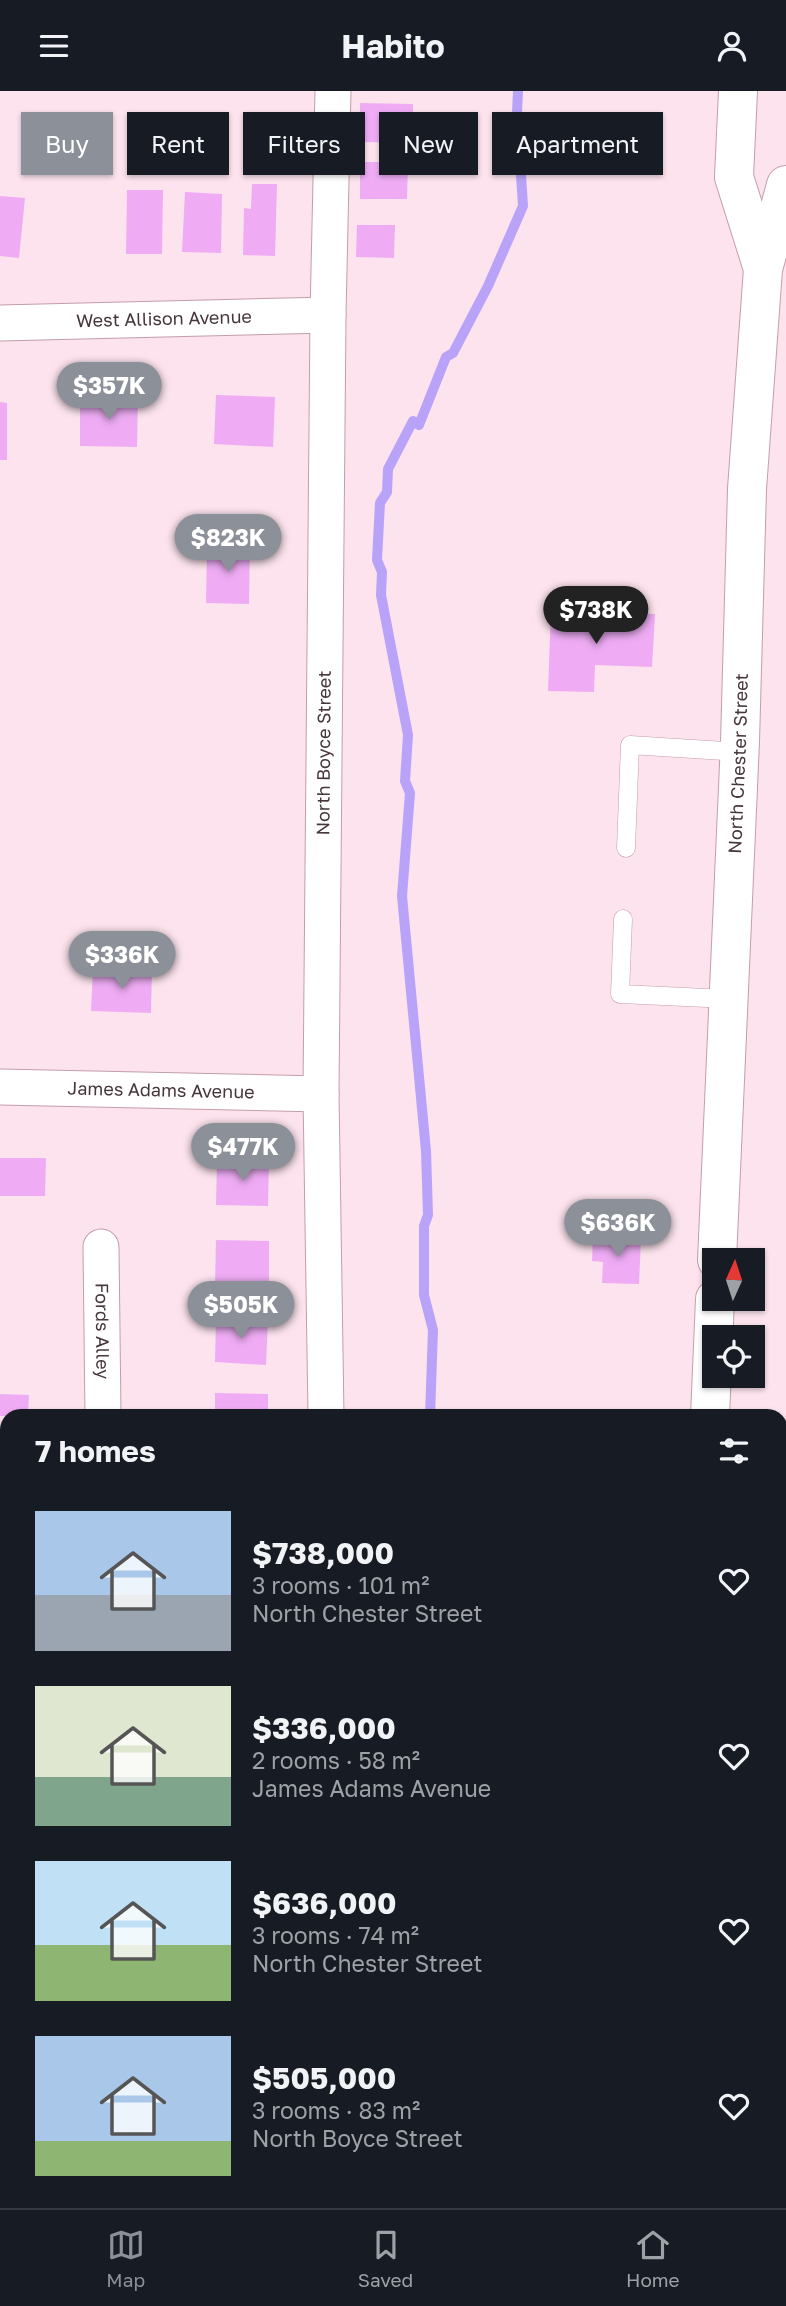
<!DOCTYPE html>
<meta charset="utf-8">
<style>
:root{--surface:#171b24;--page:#20242c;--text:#f1f3f6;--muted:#9ea1a6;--line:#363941;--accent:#8c9099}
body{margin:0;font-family:"Golos Text",sans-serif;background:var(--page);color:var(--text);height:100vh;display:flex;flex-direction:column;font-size:26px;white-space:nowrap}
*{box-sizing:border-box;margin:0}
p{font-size:23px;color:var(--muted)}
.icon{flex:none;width:38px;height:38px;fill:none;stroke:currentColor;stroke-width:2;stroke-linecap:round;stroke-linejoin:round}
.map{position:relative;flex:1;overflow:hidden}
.sheet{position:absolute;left:0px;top:1318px;width:788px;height:800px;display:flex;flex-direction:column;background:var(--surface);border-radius:21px 21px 0 0;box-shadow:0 2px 5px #0004}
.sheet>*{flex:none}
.banner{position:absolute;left:21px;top:21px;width:746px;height:63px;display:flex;gap:14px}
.needle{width:46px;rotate:3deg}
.fabs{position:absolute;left:702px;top:1157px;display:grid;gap:14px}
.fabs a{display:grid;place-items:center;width:63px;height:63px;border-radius:0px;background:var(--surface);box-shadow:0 2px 5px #0004;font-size:35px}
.price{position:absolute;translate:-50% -60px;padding:0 16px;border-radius:24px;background:var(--accent);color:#fff;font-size:23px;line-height:46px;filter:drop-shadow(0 2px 4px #0008)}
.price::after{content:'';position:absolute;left:50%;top:42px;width:21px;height:16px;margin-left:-10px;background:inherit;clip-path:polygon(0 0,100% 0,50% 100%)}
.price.active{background:#222;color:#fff}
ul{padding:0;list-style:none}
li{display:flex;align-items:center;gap:21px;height:175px;padding:0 35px}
li span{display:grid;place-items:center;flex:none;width:196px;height:140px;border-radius:0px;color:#555}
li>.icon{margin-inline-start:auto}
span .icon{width:84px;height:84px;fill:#fffc;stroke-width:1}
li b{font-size:30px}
h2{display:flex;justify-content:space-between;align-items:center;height:84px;padding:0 35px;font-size:30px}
.tag{padding:0 24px;border-radius:0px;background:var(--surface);box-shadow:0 2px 5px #0004;font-size:24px;line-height:63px}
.tag.active{background:var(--accent);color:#fff}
header{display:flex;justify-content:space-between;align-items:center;height:91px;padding:0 35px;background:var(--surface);font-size:32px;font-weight:700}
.tab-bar{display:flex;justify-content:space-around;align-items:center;height:98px;border-top:2px solid var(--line);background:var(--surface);font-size:19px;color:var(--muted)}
.tab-bar a{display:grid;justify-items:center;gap:4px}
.tab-bar .active{color:var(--accent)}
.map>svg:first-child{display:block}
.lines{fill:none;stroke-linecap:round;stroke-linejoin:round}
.stream{stroke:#b9a3f9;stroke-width:10}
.building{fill:#efacf5}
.lane-casing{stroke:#c49dad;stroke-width:19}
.street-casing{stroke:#c49dad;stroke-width:37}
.primary-casing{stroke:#c49dad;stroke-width:40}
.lane{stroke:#fff;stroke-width:18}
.street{stroke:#fff;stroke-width:35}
.primary{stroke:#fff;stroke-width:38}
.labels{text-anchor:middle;stroke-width:5;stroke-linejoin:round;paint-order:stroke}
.street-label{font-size:18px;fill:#47373d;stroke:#fef6f9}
</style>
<header><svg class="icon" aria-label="menu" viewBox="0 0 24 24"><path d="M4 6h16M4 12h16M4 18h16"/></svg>Habito<svg class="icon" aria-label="person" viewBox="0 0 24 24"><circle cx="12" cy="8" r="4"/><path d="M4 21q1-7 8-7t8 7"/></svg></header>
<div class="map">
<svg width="786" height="2117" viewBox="0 0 786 2117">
<rect width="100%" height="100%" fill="#fce3ed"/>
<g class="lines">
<path class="stream" d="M430,1325L433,1239L424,1204V1135L428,1124L426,1060L402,805L410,702L405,690L408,644L381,504L382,481L377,469L380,412L387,401L388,378L413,330L419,334L446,266L453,262L488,195L523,115L517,22L518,0
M780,1802L786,1807"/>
</g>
<path class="building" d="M360,12L413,13V52L360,51Z
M360,71H408L407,108H360Z
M252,93H277L275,165L243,164L244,117L251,118Z
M127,99H163L162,163H126Z
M185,101L222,103L221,162L182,161Z
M0,105L25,107L19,167L0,165Z
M357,134H395L394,167L356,166Z
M216,304L275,306L273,356L214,353Z
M80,306L138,307L137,356L80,355Z
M0,311L7,312V369H0Z
M207,453H250L249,513L206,512Z
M551,519L655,523L652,576L595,574L594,601L548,600Z
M93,878L152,879L151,922L91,920Z
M0,1067H46L45,1105H0Z
M217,1070L269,1071L268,1115L216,1114Z
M593,1145L641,1148L639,1193L602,1192L603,1171L592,1170Z
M216,1149L269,1150V1197L215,1196Z
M216,1226L268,1228L266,1274L215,1271Z
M215,1302L268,1303V1325H215Z
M0,1303L29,1304L28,1325H0Z
M203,2110H270L269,2117H203Z
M570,2110H603V2117H570Z"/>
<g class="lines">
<defs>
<path id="lane" d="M626,757L630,654L740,661
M623,828L620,903L729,908"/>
<g id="street">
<path id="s1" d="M0,232L328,224"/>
<path id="s2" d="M0,996L321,1003"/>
<path id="s3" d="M101,1156L103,1325"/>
<path id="s4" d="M326,1325L321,1003L328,224L333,0"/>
<path d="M0,1606L7,1607"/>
<path d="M330,2117V2110"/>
</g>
<g id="primary">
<path d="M738,0L734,86L763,178"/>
<path id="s5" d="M717,1169L740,651L747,398L763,178L786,94"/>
<path d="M710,1325L715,1208"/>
<path d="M709,2110V2117"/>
</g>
</defs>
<use href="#lane" class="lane-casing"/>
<use href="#street" class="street-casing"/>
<use href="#primary" class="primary-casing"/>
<use href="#lane" class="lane"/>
<use href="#street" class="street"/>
<use href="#primary" class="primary"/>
</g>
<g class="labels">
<g class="street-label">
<text dy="6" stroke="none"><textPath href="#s1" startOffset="164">West Allison Avenue</textPath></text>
<text dy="6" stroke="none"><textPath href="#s4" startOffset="663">North Boyce Street</textPath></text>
<text dy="6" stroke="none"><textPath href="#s5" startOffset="497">North Chester Street</textPath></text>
<text dy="6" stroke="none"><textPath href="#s2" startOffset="161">James Adams Avenue</textPath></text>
<text dy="6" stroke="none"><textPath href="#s3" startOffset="84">Fords Alley</textPath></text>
</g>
</g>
</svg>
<div class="fabs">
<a><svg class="needle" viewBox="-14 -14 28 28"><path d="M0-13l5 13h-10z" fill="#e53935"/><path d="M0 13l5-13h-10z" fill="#9ea1a6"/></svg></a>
<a><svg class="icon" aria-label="locate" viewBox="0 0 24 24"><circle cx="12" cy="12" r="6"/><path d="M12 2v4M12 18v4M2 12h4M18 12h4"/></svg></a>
</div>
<b class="price" style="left:109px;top:331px">$357K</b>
<b class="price" style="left:228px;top:483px">$823K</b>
<b class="price active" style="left:596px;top:555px">$738K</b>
<b class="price" style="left:122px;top:900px">$336K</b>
<b class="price" style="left:243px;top:1092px">$477K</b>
<b class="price" style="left:618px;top:1168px">$636K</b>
<b class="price" style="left:241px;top:1250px">$505K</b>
<div class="banner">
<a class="tag active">Buy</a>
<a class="tag">Rent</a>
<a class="tag">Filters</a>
<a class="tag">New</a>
<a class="tag">Apartment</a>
</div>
<section class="sheet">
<h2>7 homes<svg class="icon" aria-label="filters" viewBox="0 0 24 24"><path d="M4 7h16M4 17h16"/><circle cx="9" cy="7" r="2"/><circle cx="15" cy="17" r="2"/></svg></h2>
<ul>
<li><span style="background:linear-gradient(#a9c7e8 60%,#9aa5b1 0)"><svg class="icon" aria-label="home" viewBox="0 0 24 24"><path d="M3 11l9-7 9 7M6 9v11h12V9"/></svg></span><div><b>$738,000</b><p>3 rooms · 101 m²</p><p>North Chester Street</p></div><svg class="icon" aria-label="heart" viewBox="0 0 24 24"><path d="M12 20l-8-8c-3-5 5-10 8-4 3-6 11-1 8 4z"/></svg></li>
<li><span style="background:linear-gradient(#dfe7d0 65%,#7fa58c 0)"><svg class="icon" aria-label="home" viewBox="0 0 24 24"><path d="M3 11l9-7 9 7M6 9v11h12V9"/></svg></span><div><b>$336,000</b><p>2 rooms · 58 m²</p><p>James Adams Avenue</p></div><svg class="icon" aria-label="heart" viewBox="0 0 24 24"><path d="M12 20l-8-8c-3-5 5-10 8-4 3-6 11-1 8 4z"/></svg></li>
<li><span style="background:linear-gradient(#bfe0f5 60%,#8fb573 0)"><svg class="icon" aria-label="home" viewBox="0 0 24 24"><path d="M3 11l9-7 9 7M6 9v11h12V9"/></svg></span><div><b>$636,000</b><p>3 rooms · 74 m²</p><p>North Chester Street</p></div><svg class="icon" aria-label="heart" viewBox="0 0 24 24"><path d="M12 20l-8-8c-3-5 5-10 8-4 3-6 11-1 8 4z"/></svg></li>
<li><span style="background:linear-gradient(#a9c7e8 75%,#8fb573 0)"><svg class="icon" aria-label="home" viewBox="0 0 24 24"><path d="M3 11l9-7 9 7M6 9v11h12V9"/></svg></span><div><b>$505,000</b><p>3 rooms · 83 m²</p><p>North Boyce Street</p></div><svg class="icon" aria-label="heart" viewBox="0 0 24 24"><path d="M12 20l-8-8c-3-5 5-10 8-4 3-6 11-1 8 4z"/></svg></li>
</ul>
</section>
</div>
<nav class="tab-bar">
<a class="active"><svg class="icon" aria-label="map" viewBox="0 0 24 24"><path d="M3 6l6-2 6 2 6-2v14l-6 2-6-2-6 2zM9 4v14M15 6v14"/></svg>Map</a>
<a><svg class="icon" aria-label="saved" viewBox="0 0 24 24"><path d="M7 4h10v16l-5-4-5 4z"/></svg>Saved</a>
<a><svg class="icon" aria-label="home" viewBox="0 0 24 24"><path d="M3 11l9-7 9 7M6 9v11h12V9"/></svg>Home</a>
</nav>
